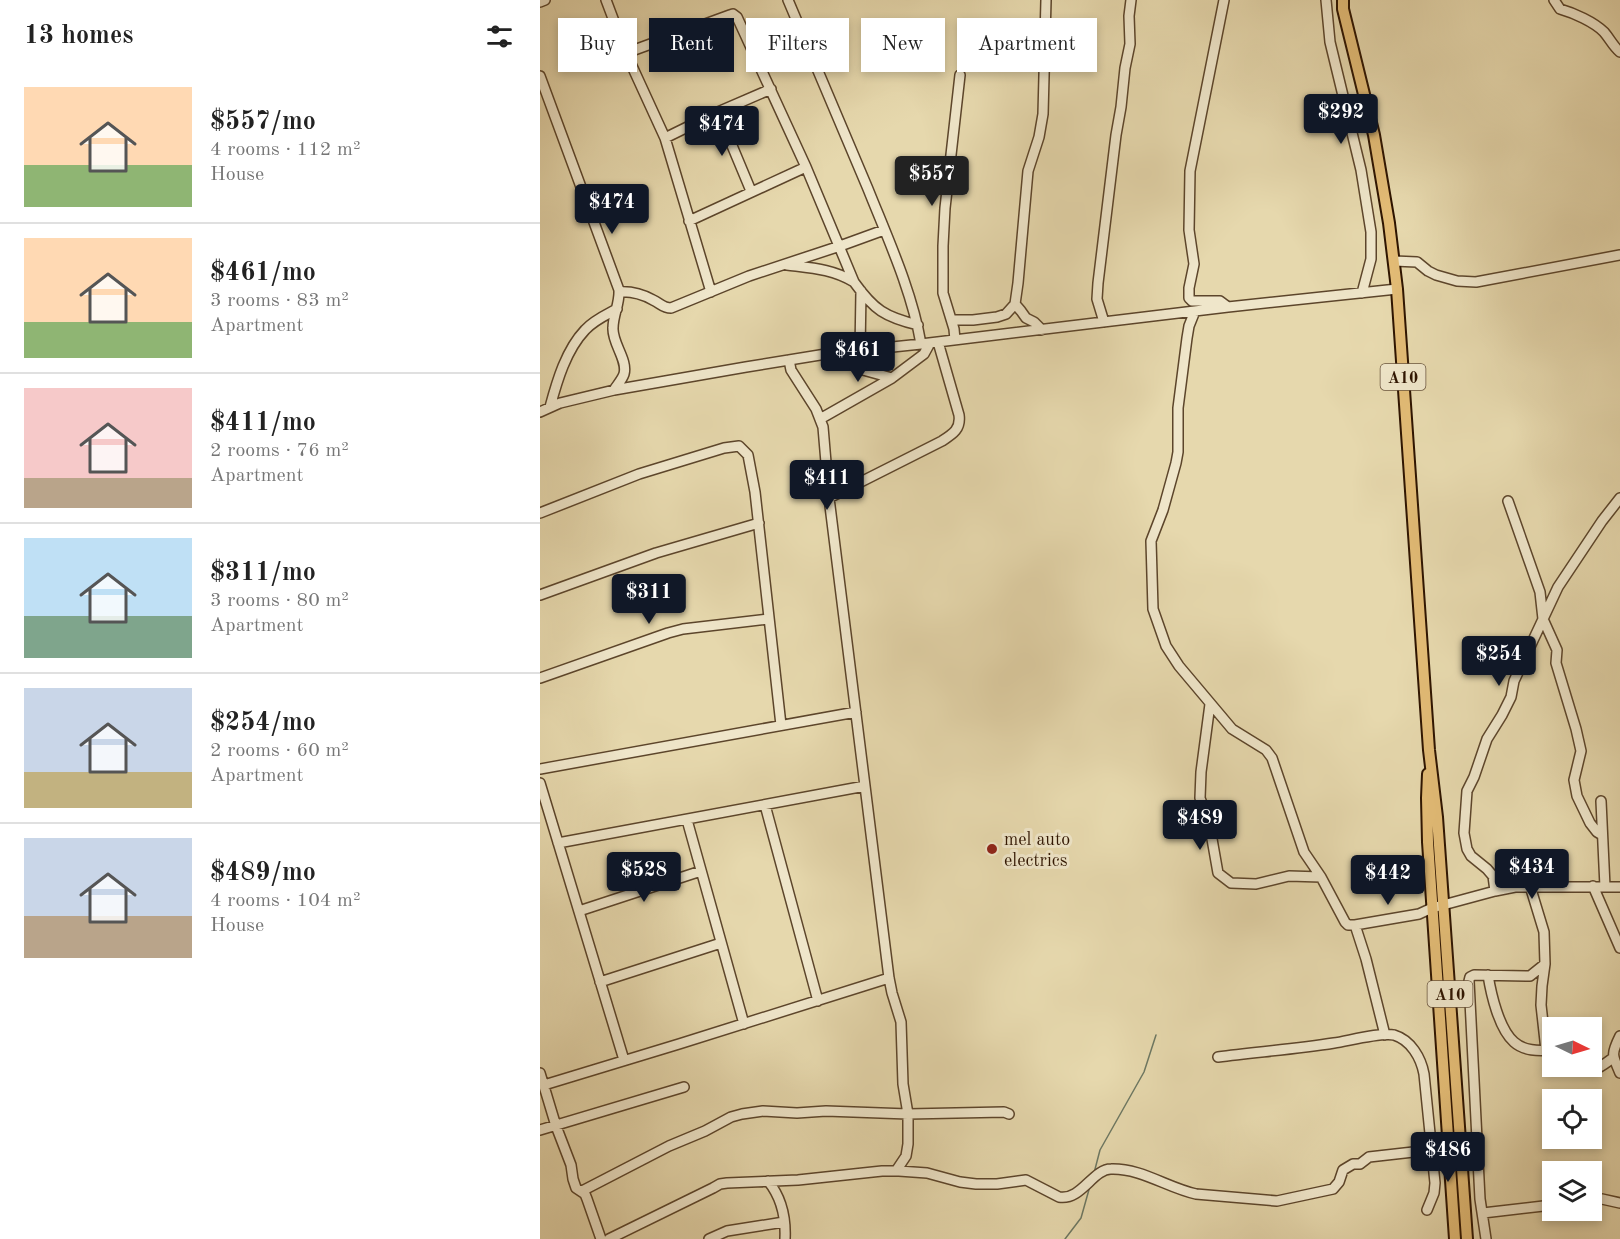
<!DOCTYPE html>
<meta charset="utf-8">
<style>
:root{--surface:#fff;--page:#f2f2f2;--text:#222;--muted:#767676;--line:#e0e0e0;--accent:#111827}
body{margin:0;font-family:"Old Standard TT",serif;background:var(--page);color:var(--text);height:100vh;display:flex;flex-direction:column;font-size:22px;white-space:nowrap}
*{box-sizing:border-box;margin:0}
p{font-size:20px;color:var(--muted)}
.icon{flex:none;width:33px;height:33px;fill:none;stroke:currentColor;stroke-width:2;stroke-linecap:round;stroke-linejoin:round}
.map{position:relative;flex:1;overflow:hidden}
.details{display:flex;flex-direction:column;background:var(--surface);width:540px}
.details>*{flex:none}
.hud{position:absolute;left:18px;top:18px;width:570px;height:54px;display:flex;gap:12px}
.needle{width:39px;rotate:95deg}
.fabs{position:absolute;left:1002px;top:1017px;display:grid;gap:12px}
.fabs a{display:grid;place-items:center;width:60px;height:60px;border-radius:0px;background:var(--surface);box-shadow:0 3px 9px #0003;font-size:30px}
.price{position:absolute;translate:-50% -51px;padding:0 14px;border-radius:6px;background:var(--accent);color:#fff;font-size:20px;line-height:39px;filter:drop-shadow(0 2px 3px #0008)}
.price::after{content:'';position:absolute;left:50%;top:36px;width:18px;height:14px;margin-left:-9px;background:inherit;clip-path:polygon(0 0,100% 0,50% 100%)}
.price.current{background:#222;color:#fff}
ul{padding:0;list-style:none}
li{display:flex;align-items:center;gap:18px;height:150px;padding:0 24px}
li+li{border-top:2px solid var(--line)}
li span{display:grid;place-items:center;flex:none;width:168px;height:120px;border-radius:0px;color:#555}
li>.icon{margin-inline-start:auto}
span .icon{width:72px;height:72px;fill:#fffc;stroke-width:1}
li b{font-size:26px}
h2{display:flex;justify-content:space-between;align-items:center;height:72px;padding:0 24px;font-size:26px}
.tag{padding:0 21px;border-radius:0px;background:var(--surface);box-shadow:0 3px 9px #0003;font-size:21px;line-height:54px}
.tag.current{background:var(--accent);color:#fff}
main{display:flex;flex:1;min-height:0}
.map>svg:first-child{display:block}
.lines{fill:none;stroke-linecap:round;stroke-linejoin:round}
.stream{stroke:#6d7863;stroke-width:1.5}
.minor-casing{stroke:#5c452b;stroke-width:12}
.major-casing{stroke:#2e1400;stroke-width:14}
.minor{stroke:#efe6ca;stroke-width:9}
.major{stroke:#e3bc76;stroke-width:10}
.poi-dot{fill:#8f2418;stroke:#efe6ca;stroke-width:2}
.labels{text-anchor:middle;stroke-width:6;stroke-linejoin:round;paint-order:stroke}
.shield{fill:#efe6ca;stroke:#68533d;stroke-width:1.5}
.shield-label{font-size:16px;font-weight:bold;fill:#2e1400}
.poi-label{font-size:18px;fill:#2e1400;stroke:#efe6ca;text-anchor:start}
</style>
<main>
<section class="details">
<h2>13 homes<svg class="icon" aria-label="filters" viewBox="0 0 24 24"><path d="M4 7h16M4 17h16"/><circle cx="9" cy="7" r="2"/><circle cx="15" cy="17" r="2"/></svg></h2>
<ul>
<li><span style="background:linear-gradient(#ffd9b3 65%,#8fb573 0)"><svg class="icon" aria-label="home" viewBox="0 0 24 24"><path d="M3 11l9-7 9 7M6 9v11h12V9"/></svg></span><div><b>$557/mo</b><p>4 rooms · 112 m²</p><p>House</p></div></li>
<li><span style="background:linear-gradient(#ffd9b3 70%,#8fb573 0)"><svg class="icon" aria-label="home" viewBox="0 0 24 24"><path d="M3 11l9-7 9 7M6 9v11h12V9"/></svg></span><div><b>$461/mo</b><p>3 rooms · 83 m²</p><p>Apartment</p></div></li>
<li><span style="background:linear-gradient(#f6c9c9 75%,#b9a48a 0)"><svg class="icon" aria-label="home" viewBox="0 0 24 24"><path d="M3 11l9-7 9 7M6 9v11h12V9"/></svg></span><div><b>$411/mo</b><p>2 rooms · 76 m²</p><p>Apartment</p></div></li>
<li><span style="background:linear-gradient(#bfe0f5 65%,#7fa58c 0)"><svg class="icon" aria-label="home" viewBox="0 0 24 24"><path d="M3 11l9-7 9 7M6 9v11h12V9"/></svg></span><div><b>$311/mo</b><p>3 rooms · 80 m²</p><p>Apartment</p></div></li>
<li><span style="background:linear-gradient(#c9d6e8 70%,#c2b280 0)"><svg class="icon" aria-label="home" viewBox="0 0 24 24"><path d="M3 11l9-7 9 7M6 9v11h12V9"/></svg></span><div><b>$254/mo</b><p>2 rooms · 60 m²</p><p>Apartment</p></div></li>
<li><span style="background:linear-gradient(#c9d6e8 65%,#b9a48a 0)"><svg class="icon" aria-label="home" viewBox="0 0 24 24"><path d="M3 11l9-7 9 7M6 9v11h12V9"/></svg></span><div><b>$489/mo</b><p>4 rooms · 104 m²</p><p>House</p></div></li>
</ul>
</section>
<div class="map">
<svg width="1080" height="1239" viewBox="0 0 1080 1239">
<rect width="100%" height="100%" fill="#e6d8ad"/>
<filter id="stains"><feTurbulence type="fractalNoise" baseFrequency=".00333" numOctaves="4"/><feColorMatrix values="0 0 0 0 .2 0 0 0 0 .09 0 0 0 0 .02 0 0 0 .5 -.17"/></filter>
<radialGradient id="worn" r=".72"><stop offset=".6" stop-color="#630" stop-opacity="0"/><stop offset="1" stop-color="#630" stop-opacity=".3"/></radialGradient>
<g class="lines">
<path class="stream" d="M554,1173L560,1150L604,1072L616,1035
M525,1239L541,1218L550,1186"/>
<defs>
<path id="minor" d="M66,0L86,53L125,138L171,292
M248,0C275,63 301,126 328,189C348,239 372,291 381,344
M684,0L650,171L649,230L654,264L649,288V298L652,301H680L688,307
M786,0L790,42L821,170L831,232V259L822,293
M1014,0L1020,9C1034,13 1054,22 1064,32C1070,39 1073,46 1080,52
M0,2L5,0
M86,53L190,15L193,14L197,17L266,167L314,282C334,310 345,317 378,325
M0,76L79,290C80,303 73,315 73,328C72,343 88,360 84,374C82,380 77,385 74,390
M178,112L211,191
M125,138L178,112L231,89
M149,221L266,167
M854,261L877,262L888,271L896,275L917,281L936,282L1080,255
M247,265C271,268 293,269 314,282
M79,292C92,291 102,294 113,300C120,303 123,308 131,308L209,276L300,246L344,230
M475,304L481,311L486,318L494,322L502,330
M655,311L649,326L647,338L638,408V452L636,463L623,510L611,541L613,609L626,646L639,666L692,729L726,750L732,758L764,852L781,877L805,922L808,925H815L879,914L892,908L955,891L975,887H1080
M412,320H433L457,317L466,314L475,304L478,283L488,171L499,137L503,114L506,0
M564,322L557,299L558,283L576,135L581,107L585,68L590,44L589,16L591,0
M415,340L414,329L403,293V246L405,208L420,75
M320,351L321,291
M303,353L318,368L323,370L352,378
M249,360L251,370L276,409L283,427L289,498L402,441C413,434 421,429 419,415L398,342
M10,407C17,381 26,350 45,330C54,320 66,315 77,309
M0,412L20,403L74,390L206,367L286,354L381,344L688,307L857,289
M280,419L352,378L384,354L390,343
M289,498L349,978L352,993L361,1022L363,1084L368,1114V1144L366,1156L356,1171
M968,501L1000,592L1003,619L1017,650L1016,663L1036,729L1041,751L1034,780L1037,796L1050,823L1057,832L1062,835
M0,513L99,474L184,448L199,446L208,455L215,492L241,725
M0,595L116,553L219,523
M0,678L128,633L143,629L229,619
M670,704L661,772L660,798L669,822L678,873L691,883L716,884L749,876L781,877
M0,769L316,712
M0,783L84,1060
M1061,801L1065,887
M225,805L278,1001
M147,820L204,1024
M18,843L325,786
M990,886L1004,932L1005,964L1002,986L1001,1005L1006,1050
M1053,886L1080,948
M955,891L953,876L947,869L931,856L927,849L924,833L927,791L934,777L947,739L962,715L971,697L974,681L1018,587L1062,521L1080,498
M39,911L161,871
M815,925L826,959L845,1035
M948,975C951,994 959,1029 974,1042C984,1051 998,1051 1011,1050
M60,982L181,943
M1080,1036C1071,1054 1072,1055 1080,1073
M678,1057C717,1052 756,1049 794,1043C808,1041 841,1032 854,1035C871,1040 881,1058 884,1074L895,1183L894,1193L887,1210
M1042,1066C1052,1076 1064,1064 1073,1058
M0,1073L16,1126L31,1165L33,1179L36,1188L45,1194L47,1199L61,1239
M4,1085L139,1044L349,978
M0,1130L144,1087
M228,1181C242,1198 246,1218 245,1239
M42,1191L129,1146L165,1131L191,1117L202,1114L223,1111L257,1113L286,1111L368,1114L464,1112L469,1114
M1052,1199H1062L1080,1203
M943,1213L1012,1205
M69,1239L173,1188L180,1184L187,1183L258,1180L342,1171H359L387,1173L420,1182L436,1184H457L486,1180L519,1197C541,1201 553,1169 571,1169C601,1168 628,1188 656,1194L737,1201L793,1189L799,1182L803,1170L813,1164H820L829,1157L891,1150
M169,1239L187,1231L244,1222
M946,1239L940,1199L929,981L930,977L934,975L990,976L1005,964"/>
<path id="major" d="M803,0V9L834,135L849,223L857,289L889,750L897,817L927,1239
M888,774L887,798L888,842L915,1239"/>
</defs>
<use href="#minor" class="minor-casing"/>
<use href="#major" class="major-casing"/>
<use href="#minor" class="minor"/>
<use href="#major" class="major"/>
</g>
<circle class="poi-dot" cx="452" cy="849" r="6"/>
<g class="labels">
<g class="shield">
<rect x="840.5" y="364" width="45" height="26" rx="4.5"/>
<rect x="887.5" y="981" width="45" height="26" rx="4.5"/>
</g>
<g class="shield-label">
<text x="863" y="383">A10</text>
<text x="910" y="1000">A10</text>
</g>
<g class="poi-label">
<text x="464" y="845">mel auto<tspan x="464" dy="21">electrics</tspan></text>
</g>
</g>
<rect width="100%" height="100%" filter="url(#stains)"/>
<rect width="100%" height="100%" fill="url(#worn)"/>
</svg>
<div class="fabs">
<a><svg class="needle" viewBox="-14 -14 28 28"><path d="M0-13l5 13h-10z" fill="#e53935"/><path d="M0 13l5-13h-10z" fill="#767676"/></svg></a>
<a><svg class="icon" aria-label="locate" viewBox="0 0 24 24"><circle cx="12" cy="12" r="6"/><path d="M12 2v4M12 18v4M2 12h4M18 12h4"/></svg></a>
<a><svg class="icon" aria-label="layers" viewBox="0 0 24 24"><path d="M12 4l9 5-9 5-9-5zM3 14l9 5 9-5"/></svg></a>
</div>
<b class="price" style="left:801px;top:145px">$292</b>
<b class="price" style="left:182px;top:157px">$474</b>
<b class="price current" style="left:392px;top:207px">$557</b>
<b class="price" style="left:72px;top:235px">$474</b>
<b class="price" style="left:318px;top:383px">$461</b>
<b class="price" style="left:287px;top:511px">$411</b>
<b class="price" style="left:109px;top:625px">$311</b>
<b class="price" style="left:959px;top:687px">$254</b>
<b class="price" style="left:660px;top:851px">$489</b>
<b class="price" style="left:992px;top:900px">$434</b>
<b class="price" style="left:104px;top:903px">$528</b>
<b class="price" style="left:848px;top:906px">$442</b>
<b class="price" style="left:908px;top:1183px">$486</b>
<div class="hud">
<a class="tag">Buy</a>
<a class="tag current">Rent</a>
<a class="tag">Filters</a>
<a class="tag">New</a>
<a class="tag">Apartment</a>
</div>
</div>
</main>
